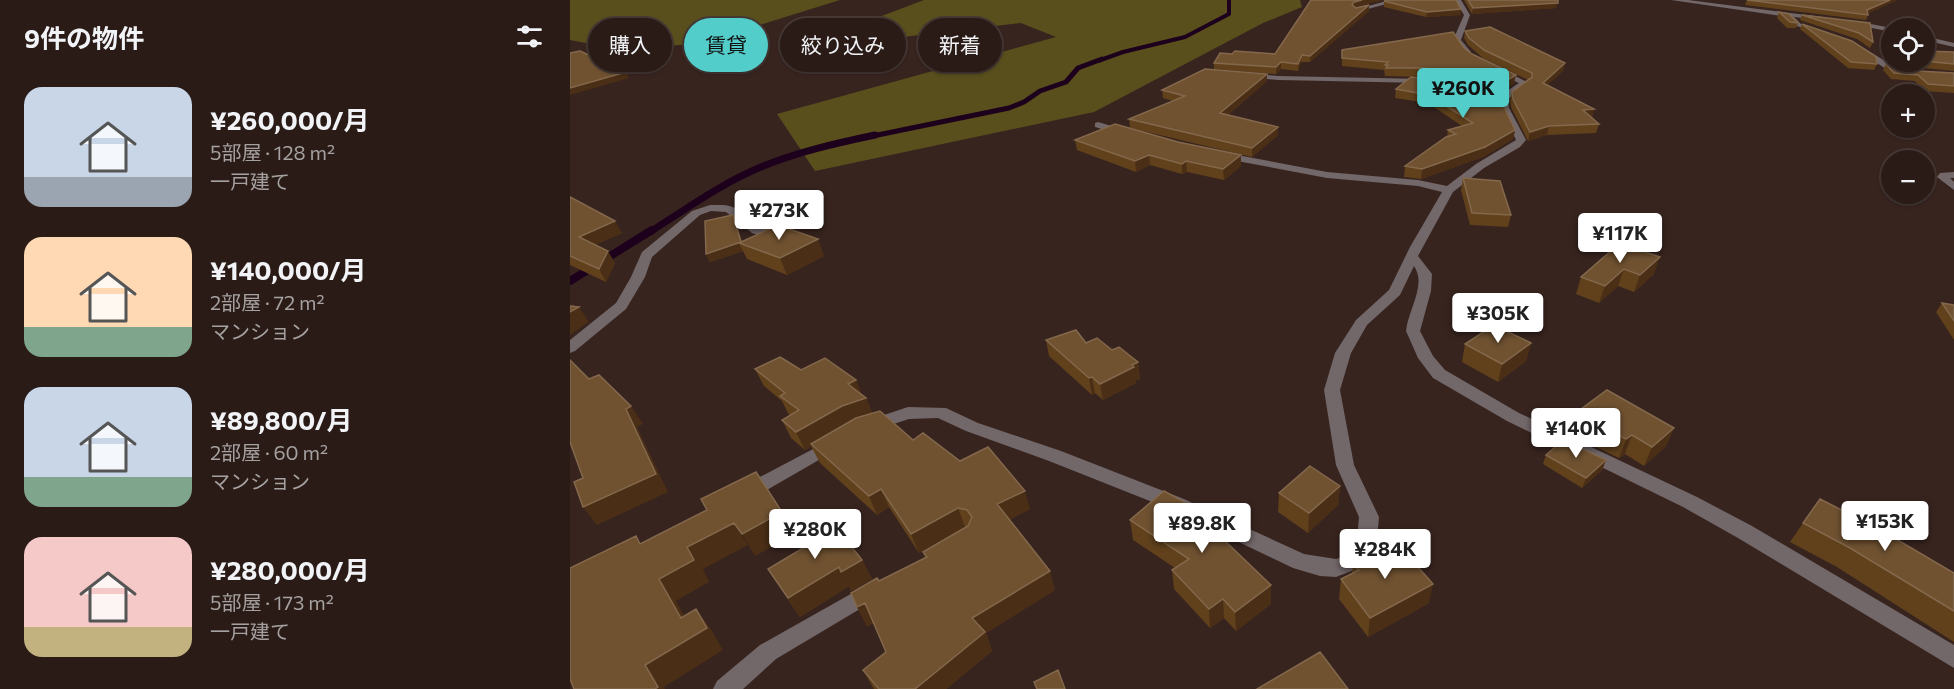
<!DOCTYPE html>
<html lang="ja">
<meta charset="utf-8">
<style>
:root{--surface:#2a1b17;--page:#362824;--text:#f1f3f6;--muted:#a5a1a1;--line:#463936;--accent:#53cdca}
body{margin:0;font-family:Commissioner,"Noto Sans JP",sans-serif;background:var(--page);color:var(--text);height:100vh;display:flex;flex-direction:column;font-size:22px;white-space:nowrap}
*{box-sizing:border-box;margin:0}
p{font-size:20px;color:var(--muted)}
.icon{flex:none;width:33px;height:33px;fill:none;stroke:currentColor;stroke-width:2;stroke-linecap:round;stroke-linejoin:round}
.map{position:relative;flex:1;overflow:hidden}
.details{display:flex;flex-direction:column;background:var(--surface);width:570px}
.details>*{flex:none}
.hud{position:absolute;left:18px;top:18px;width:570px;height:54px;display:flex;gap:12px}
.buttons{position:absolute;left:1311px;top:18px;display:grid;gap:12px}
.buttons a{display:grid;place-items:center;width:54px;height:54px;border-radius:50%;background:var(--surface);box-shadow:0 2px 4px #0004,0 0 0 2px var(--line);font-size:30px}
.price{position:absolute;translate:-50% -51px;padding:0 14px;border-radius:6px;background:#fff;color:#222;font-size:20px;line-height:39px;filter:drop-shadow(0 2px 3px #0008)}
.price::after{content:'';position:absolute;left:50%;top:36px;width:18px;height:14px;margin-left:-9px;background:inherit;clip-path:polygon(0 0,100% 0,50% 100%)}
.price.current{background:var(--accent);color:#111}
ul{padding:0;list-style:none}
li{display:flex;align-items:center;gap:18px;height:150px;padding:0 24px}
li span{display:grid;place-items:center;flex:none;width:168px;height:120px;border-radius:18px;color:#555}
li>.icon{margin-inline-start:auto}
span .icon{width:72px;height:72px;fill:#fffc;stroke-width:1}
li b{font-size:26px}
h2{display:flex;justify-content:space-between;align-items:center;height:72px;padding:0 24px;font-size:26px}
.tag{padding:0 21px;border-radius:27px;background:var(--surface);box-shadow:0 2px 4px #0004,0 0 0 2px var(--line);font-size:21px;line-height:54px}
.tag.current{background:var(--accent);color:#111}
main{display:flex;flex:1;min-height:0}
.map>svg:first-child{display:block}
.forest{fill:#594f1d}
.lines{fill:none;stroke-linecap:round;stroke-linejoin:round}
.stream-far3{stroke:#1d011c;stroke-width:4}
.stream-far2{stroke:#1d011c;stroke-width:5}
.stream-far1{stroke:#1d011c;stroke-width:7}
.stream{stroke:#1d011c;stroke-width:8}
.lane{fill:#726769;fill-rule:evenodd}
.street{fill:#726769;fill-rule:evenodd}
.wall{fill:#60411c}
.shaded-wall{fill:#4a2e15}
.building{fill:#705231;stroke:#83684c;stroke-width:1.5}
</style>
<main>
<section class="details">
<h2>9件の物件<svg class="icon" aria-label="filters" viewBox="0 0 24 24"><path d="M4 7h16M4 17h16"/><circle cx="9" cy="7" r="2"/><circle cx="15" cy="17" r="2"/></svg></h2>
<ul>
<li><span style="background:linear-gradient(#c9d6e8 75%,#9aa5b1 0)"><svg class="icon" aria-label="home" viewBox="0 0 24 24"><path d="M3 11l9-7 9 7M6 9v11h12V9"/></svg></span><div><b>¥260,000/月</b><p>5部屋 · 128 m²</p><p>一戸建て</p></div></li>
<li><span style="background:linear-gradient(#ffd9b3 75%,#7fa58c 0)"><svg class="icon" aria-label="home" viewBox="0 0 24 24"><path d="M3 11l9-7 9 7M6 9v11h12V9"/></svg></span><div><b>¥140,000/月</b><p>2部屋 · 72 m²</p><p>マンション</p></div></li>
<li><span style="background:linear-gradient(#c9d6e8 75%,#7fa58c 0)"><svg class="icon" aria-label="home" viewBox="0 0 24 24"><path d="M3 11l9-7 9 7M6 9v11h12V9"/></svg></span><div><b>¥89,800/月</b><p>2部屋 · 60 m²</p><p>マンション</p></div></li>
<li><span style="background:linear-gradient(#f6c9c9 75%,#c2b280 0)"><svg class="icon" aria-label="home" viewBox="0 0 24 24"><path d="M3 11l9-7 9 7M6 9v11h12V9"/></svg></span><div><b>¥280,000/月</b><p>5部屋 · 173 m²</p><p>一戸建て</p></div></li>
</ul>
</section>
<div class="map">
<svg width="1384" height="689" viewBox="0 0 1384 689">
<rect width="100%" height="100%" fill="#38241f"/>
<path class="forest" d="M0,0H270L132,43L53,50L0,40Z
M354,0H730L732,7L693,23L524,112L245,171L207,114L486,37L451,23L241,48L230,47Z"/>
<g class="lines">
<path class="stream-far3" d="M528,61L553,52L615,37L659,14V0"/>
<path class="stream-far2" d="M298,137L439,108L454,102L470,91L496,82L508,68L532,59"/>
<path class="stream-far1" d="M80,232C116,209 152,183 191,167C227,152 267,143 305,135"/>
<path class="stream" d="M0,281L82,230"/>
<path class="lane" d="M820,0H831L787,12L784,10Z
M885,0H891L900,15L891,40L901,52L897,54L888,49L883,40L894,15Z
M1101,0H1118L1220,13L1231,24L1253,32L1250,34L1227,26L1218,17Z
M1289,45L1325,67L1337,72L1333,74L1319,71L1286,49Z
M925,69H931L959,83L938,99L939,108L956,140L950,147L914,168L883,192L848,256L862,274L861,291L850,331L863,356L875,370L949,413L1127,497L1182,526L1384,645V668L1168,538L1113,507L937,421L863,378L848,358L836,331C838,310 857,285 844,266L830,295L797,325L781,353L770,390L784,465L809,517L807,541L789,568L766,577L750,576L723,568L600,509L479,461L396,431L368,418L339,419L302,431L296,429L293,425L296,421L338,407L376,408L408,423L491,451L614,499L734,554L766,559L775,556L787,539L789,517L766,465L754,390L765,353L786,320L819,290L840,247L872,192L848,186L757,178L651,158L646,155L651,152L757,172L848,180L877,186L906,164L946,140L931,108L930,99L934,93L949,83L925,73Z
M679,73L708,76L855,79L859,81L855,83L708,80L676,77L675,75Z
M528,122L558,131L560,133L555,136L525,127V123Z
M1384,172V178H1380L1384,182V190L1367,177L1370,173Z
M140,205C148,205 158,204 165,208C181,217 191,235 212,229L218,233L203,240L182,233L156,212L141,211L130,215L82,257L75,277L56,309L5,351L0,353V340L46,303L61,277L72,252L122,211Z
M262,439L268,441L271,445L268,449L183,498L176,500L169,498L167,493L169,488Z"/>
<path class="street" d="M1220,13L1253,17L1256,19L1253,21L1218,16Z
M1279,20L1322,28H1324H1322V32L1277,23Z
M1354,36L1384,43V47L1354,40Z
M302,582L310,585L313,591L310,597L206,659L173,689H143L147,681L190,645Z"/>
</g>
<path class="wall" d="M761,0H812L785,7L799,11L740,62H731L728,71L711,69L706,74L644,69V63L662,54H705Z
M894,0H988L986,8L902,14Z
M1177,0L1298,14V15L1296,20L1175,5Z
M814,1L891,9V15L856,17L814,7Z
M1209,12L1228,23L1226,28H1217L1207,18Z
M1232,15L1300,23L1303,42L1300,48L1287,39L1230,20Z
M1232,24L1307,64L1304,70L1278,68L1230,29Z
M895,31L995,63L993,71L977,85L1024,109L1022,118L1029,124L1026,133L977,135L958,141L941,107L940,100L942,92L958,80L913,58L898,45L894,38Z
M894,48L944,83L934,90L852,77L815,76L814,70L772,66V50Z
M1315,50H1322V62H1354L1384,52V71L1325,65L1312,56Z
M1316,64L1322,67L1348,71L1384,73V93L1354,91L1345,81L1321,79L1313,70Z
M697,74V81L658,115L708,127V135L682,157L560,128L559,119L603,101L593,98L592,90Z
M826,89L931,100L945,130L943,139L913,157L851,179L834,177L835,166L877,137L878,130L892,126L858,103L825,98Z
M505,140L671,166L654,180L617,172L612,174L580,165L566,172L507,150Z
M893,178L941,215L938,227L900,225L891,190Z
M0,197L52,233L25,245L45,263L36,282L0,265Z
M166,223L172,242L254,256L217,275L177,259L173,251L140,262L136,254Z
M1050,243L1084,274L1064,292L1048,286L1029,303L1006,294L1011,277Z
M1372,303L1384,305V340L1366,312Z
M476,340L516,343L568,362L570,379L566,380V383L533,400L525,393L522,395L479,356Z
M961,343L956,361L928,382L892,362L895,344Z
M185,369L231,370L293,396L296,398L302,413L343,440L390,461L460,509L439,520L485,590L416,633L422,651L376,689H304L293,670L316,652L304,623L297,626L287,607L309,581L355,558L353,552L396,527L349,553L319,507L307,515L250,463L241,446L235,450L221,438L212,420L220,415L218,413L212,401L194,386Z
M1011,409L1104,428L1096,446L1074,466L1055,454L1049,458L1005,437L1007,429L1005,428Z
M976,455L1036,460L1032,470L1012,488L973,464Z
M770,486L768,505L738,533L708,512L709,493Z
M634,513V521L701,604L666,631L654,618L640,628L604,589L602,570L605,568L563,540L560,520Z
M1233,523L1384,573V642L1267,567L1220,542Z
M292,560L302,579L281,591L279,586L230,617L198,569Z
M783,564L859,603L798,637L769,599L771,579L782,574Z"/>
<path class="shaded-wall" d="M792,0H812L783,8L782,5L784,2Z
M1320,0H1328L1297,14V10Z
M988,3L986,8L902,14L903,8Z
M799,5V11L740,62V56Z
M891,9V15L856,17L857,12Z
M732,55L731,62L728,71V64Z
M711,62V69L706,74V67Z
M995,63L993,71L971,91L973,83Z
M56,72L59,78L0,95V88Z
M697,74V81L650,122V113Z
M946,75L944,83L934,90L936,81Z
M1024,109L1022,118L1013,110Z
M979,126L977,135L958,141L960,132Z
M708,127V135L682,157V148Z
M945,130L943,139L913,157L851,179L852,169Z
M579,155L580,165L566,172L565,161Z
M671,155V166L654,180L653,169Z
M616,161L617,172L612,174V164Z
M163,215L166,223L172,244L169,243Z
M45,221L52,233L16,249L9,237Z
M248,239L254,256L217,275L210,258Z
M169,243L173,251L140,262L136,254Z
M38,251L45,263L36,282L29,269Z
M1090,257L1084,274L1064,292L1070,275Z
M1054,269L1048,286L1029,303L1035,286Z
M3,304L6,309L9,307L19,322L0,335V306Z
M961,343L956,361L928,382L932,364Z
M568,362L570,379L566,380V383L533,400L530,384Z
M522,377L525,393L522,395L519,378Z
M286,380L293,397L296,398L303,416L280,424L235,450L226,432L278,384Z
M61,406L73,424L67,427L98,492L27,525L13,507L56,409Z
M1104,428L1096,446L1074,466L1082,447Z
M1062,435L1055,454L1049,458L1056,439Z
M1036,460L1032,470L1012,488L1016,478Z
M770,486L768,505L738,533L739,513Z
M311,489L319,507L307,515L299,496Z
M455,491L460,509L433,523L427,504Z
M388,508L395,527L349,553L341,534Z
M212,512L225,534L185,556L172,534Z
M164,523L178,545L133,569L139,582L106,601L125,635L126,609L142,631L153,650L94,687L95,689H85L75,665L111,618L89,579L117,547Z
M292,560L302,579L281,591L279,586L230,617L218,598L269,567Z
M480,571L485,590L416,633L422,651L376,689H345L402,618Z
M863,584L859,603L798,637L800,618Z
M701,585V604L666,631L665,612Z
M653,599L654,618L640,628L639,609Z
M295,603L305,622L297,626L287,607Z"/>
<path class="building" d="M741,0H792L784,2L782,5L786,8L799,5L740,56L732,55L728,64L711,62L706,67L644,63L650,53L662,54L665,51L705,54Z
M818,0H886L891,9L857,12L814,1Z
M898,0H988V3L903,8Z
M1177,0H1320L1297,10L1298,15Z
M1209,12L1219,14L1228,23L1220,22Z
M1232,15L1300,23L1303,42L1289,33Z
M1232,24L1282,41L1306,57L1307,64L1281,62Z
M920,27L995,63L973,83L1024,109L1013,110L1029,124L979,126L960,132L943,99L942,92L962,77V73L914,50L899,38L895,31Z
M883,32L894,48L902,54L946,75L936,81L853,68H816L818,65H815L818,62L772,58V50Z
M1315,50H1322V55Z
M10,51L56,72L0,88V53Z
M1354,51L1384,52V64L1354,61Z
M1316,64L1322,67L1348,71L1384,73V86L1358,84L1348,75L1324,73Z
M635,69L697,74L650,113L708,127L682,148L559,119L615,96L592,90Z
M841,77L930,90L931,100L945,130L915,147L852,169L835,166L876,137L886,134L878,130L903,123L859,95L826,89Z
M545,124L608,142L671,155L653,169L616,161L612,164L579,155L565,161L505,140Z
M893,178L930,181L941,215L902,213Z
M0,197L45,221L9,237L38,251L29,269L0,256Z
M163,215L171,242L136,254L135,221Z
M208,225L248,239L210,258L169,243Z
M1050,243L1090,257L1070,275L1054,269L1035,286L1011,277Z
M1372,303L1384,305V321Z
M0,306L9,307L0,312Z
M924,325L961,343L932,364L895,344Z
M506,330L516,343L527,338L542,350L549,347L568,362L562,365L564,367L530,384L522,377L519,378L476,340Z
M210,357L231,370L255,358L286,380L278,384L296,398L272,406L226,432L212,420L229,410L210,396L215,393L185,369Z
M0,360L19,379L29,375L61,406L56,409L86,474L13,507L4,482L13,478L0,442Z
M1037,390L1104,428L1082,447L1062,435L1056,439L1011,418L1017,413L1011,409Z
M310,411L343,440L353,433L390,461L418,447L455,491L427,504L480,571L402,618L415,632L345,689H309L293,670L316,652L295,603L287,607L281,593L307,578L309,581L357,557L353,552L398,526L402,517L397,510L388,508L341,534L311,489L299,496L241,444L286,418Z
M993,440L1036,460L1016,478L976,455Z
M740,466L770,486L739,513L709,493Z
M186,472L212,512L172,534L164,523L117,547L124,560L89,579L111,618L126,609L137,628L75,665L88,687L85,689H4L0,679V568L66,536L70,544L137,510L131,499Z
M594,491L634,513L630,517L701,585L665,612L653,599L639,609L602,570L619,559L560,520Z
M1250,499L1309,529L1384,573V611L1280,548L1233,523Z
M254,511L292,560L271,572L269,567L218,598L198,569L255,535L246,516Z
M827,543L863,584L800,618L771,579L789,570L783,564Z
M750,652L778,689H687Z
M488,670L495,689H467L464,682Z"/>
</svg>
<div class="buttons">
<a><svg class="icon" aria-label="locate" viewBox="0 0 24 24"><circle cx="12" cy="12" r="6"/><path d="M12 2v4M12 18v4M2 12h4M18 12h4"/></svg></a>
<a>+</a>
<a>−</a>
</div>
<b class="price current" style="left:893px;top:119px">¥260K</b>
<b class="price" style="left:209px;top:241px">¥273K</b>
<b class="price" style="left:1050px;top:264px">¥117K</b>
<b class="price" style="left:928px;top:344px">¥305K</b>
<b class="price" style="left:1006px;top:459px">¥140K</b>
<b class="price" style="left:1315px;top:552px">¥153K</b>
<b class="price" style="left:632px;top:554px">¥89.8K</b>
<b class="price" style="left:245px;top:560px">¥280K</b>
<b class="price" style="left:815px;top:580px">¥284K</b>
<div class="hud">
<a class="tag">購入</a>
<a class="tag current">賃貸</a>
<a class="tag">絞り込み</a>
<a class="tag">新着</a>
</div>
</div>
</main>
